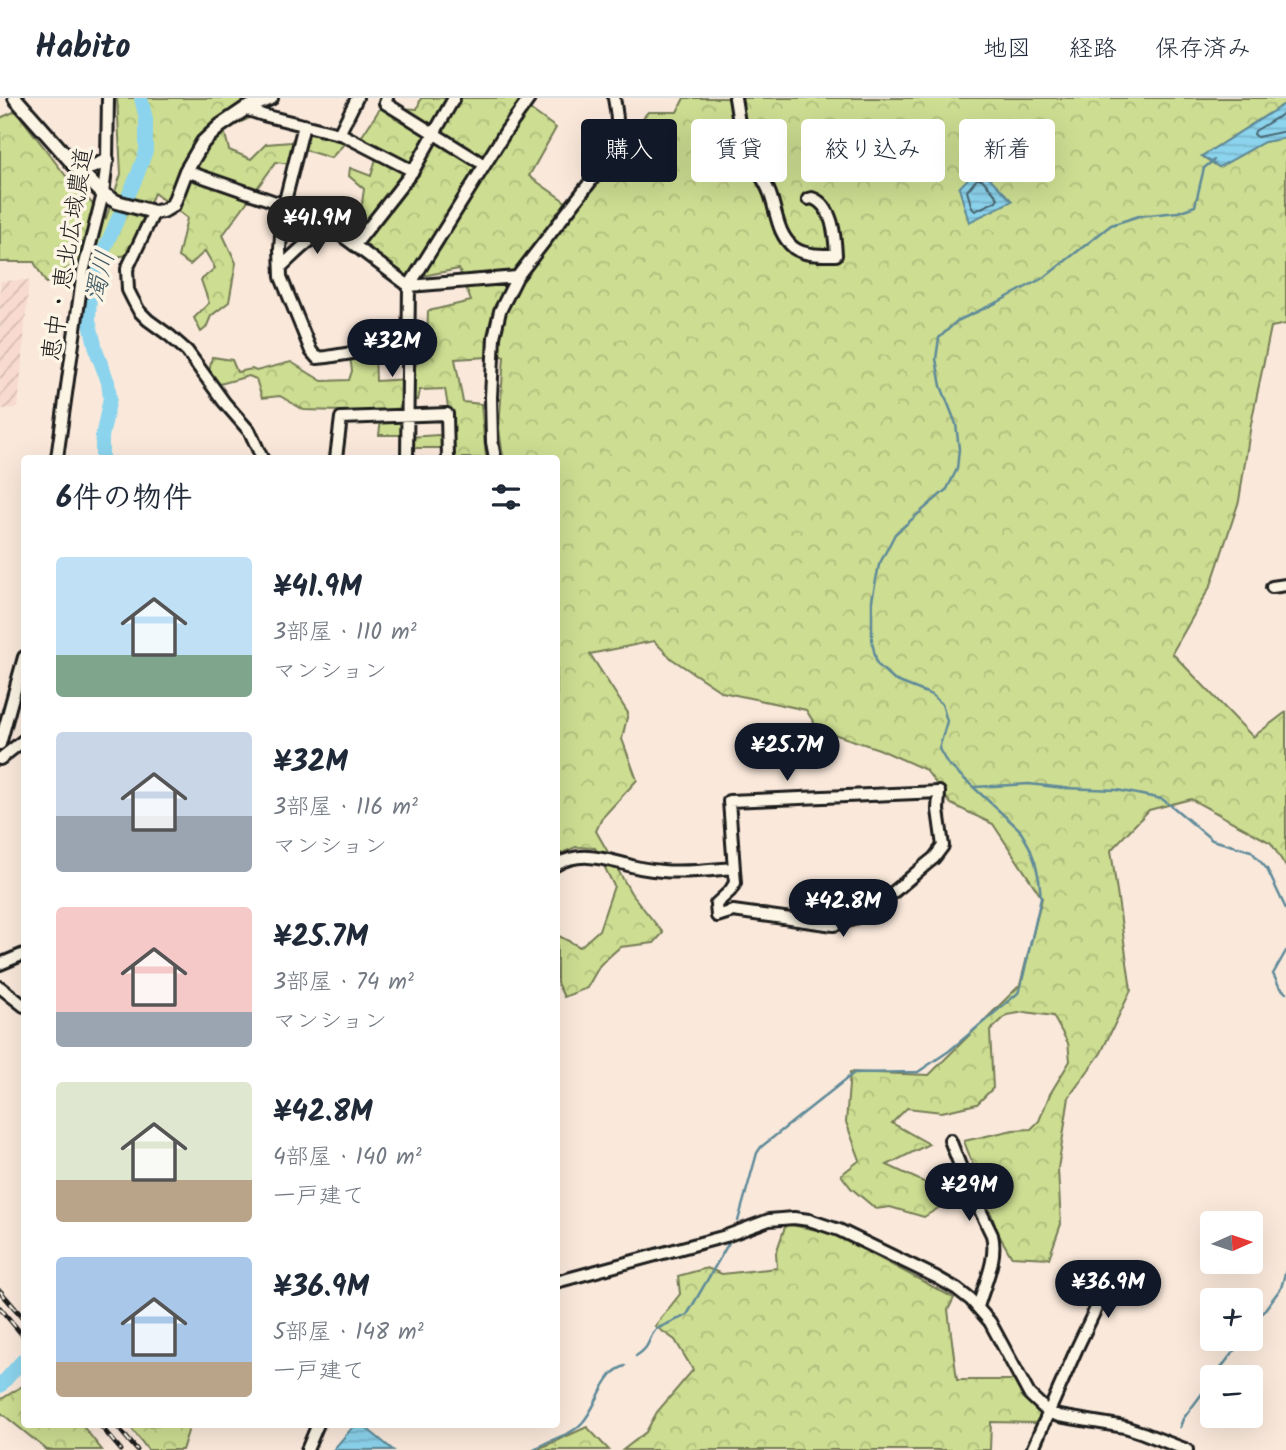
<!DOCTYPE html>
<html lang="ja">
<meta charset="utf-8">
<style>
:root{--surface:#fff;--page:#f2f2f3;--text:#1f2937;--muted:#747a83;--line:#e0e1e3;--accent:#111827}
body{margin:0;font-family:Kalam,"Klee One",sans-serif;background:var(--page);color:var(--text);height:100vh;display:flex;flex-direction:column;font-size:26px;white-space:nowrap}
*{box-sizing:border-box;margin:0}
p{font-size:23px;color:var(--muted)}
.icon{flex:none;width:38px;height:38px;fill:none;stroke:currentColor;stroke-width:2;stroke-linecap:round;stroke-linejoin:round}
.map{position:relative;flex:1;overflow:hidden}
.details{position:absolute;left:21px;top:357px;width:539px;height:973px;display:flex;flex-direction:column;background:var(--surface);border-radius:7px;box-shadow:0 7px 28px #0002}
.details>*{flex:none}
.banner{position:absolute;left:581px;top:21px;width:598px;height:63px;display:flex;gap:14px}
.needle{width:46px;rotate:87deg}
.fabs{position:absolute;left:1200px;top:1113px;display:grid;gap:14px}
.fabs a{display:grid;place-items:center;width:63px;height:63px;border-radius:7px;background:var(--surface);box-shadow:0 7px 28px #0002;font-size:35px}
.price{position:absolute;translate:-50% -60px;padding:0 16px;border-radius:24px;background:var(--accent);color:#fff;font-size:23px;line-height:46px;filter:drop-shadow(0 2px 4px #0008)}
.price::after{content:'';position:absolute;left:50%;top:42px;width:21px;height:16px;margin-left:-10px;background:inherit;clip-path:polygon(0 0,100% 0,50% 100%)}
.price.current{background:#222;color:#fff}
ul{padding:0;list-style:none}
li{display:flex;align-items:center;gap:21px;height:175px;padding:0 35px}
li span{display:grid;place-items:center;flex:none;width:196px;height:140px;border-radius:7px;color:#555}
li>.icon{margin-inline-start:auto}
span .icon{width:84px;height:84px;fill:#fffc;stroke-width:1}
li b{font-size:30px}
h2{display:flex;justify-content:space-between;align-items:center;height:84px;padding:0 35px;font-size:30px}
.pill{padding:0 24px;border-radius:7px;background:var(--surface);box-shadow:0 7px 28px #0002;font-size:24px;line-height:63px}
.pill.current{background:var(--accent);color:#fff}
header{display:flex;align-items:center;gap:42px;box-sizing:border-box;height:98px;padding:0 35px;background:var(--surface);border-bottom:2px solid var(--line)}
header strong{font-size:33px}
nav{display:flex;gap:38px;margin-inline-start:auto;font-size:24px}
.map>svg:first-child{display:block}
.industrial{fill:url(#industrial-furrows)}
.forest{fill:url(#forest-crowns);stroke:#747c56;stroke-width:2}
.water{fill:url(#water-rules);stroke:#5f8a99;stroke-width:2}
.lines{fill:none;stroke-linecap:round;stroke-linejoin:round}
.shore{stroke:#496670;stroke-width:2}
.stream{stroke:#5f8a99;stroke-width:2.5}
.river{stroke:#8cd4ed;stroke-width:14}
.minor-casing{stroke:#1c1c1c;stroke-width:16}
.major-casing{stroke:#1c1c1c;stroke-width:18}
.minor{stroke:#fcf5e5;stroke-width:10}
.major{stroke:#fcf5e5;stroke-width:12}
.rail-casing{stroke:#1c1c1c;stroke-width:5}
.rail{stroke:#fcf5e5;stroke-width:2.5;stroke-dasharray:8;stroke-linecap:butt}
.labels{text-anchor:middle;stroke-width:7;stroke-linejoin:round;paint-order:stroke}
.street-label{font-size:24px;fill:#1c1c1c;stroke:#fcf5e5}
.water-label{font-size:26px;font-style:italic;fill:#435c65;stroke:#fcf5e5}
</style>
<header>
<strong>Habito</strong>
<nav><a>地図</a><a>経路</a><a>保存済み</a></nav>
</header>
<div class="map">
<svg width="1286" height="1352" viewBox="0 0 1286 1352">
<defs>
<pattern id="industrial-furrows" width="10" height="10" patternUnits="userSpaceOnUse" patternTransform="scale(1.75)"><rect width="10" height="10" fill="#f8dacf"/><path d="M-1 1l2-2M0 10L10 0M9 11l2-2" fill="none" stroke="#d4bab1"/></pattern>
<pattern id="forest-crowns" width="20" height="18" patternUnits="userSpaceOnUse" patternTransform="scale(1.75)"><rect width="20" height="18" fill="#cddd91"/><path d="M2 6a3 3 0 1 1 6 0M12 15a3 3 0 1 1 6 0" fill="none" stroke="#afbd7c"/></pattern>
<pattern id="water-rules" width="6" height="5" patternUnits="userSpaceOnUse" patternTransform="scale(1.75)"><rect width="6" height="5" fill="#8cd4ed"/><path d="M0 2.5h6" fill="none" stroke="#78b5cb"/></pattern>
</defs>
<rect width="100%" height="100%" fill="#fae9db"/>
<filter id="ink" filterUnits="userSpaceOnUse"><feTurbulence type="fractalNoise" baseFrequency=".0143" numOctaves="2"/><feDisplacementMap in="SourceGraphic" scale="14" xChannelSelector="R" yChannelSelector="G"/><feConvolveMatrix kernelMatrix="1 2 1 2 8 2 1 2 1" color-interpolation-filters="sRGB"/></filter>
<g filter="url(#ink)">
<path class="industrial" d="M29,182L18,310L0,311V183Z"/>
<path class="forest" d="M117,0H259L252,19L224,32L229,52L251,61L266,46L291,44L300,30L362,38L381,9L417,11L421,0H531L527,9L556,30L529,78L576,111C600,79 622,45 648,14H677L684,0H1286V5L1202,58L1219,69L1264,44L1286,40V226L1271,229L1251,326L1239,403L1211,487L1172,555L1253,639L1286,614V769L1271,745L1191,701L1149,712L1111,752L1131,892L1101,955L1069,999L1058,1071L1061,1126L1049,1160L1011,1158L999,1137L964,1043L1013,1032L1031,1031L1039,1023L1050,996L1070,963L1068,945L1053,918L1025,914L1007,917L990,933L993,990L977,1006L942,1014L907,1010L892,1025L929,1046L887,1067L926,1085L940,1109L924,1119L890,1109L876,1111L851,1090L841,1077L860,1062L846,1024L850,974L929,977L1020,887L1042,800L993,726L951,706L926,672L879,651L818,631L806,612L722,594L672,561L654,543L590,556L628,615L622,641L637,682L602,720L596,733L631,795L663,835L654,845L620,849L600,867L587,890L564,899L557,885V837L580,849L599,832L614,788L595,750L576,749L557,757L556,360H503L499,330L504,258L455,261L463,304L481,306L486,360H445L444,350H409L410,339L438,337L448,340V309L445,291L420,292L418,302H411L403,337H379L382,314L304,312L280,298L262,300L256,281L249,278L216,287L209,273L212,259L232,262L237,274L252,271L256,273L291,264L322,283L349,282L352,273L350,258L375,254L376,283L409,281L427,242L428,213L471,203L459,171L417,179L407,178L362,146L369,127L361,112L364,91L349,78L350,70L371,78L377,57L345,45L331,60L295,49L290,66L276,64L223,137L236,165L229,204L211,218L206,230L201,234L194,220L209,205L201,182L215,170L205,153L190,167L178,159L187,120L154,95L128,157L78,164L46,185L34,164H0V20L16,13L66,78L106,120L121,76Z
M786,1126L832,1135L954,1200L948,1212L957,1282H1013L1022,1290L1041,1318L1035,1325L991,1324L990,1352H623L646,1334L657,1314L693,1272L675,1242L655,1228L680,1196L678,1178L707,1170L722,1176L777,1170L776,1155Z
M24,1287V1326L82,1327L102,1352H47L0,1314V1302Z
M129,1327H190L182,1352H148Z
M587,1329L609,1352H538L542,1349Z"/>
<path class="water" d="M1286,5V40L1264,44L1219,69L1202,58Z
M979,69L1012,103L969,124L959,90Z
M358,1327L365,1329L393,1352H333L351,1331Z"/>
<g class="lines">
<path class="shore" d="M1286,14L1255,33L1254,36L1257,39L1286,33
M977,81H982L998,100L996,103L975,113L972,110L967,93Z"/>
<path class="stream" d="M974,689L1029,686L1064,690L1117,692L1162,701L1173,709L1212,742L1251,753L1267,771L1286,811
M1286,853L1273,876L1279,888L1286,895
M738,1123L757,1055L761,1049L854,975L918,974L949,953L1018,895L1021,888L1041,800L1039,781L1035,764L1029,748L1019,731L947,665L939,651L947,623L942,606L932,597L894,582L877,566L872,544V502L879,467L895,436L947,391L957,371L959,351L956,326L941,288L936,261L939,240L957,223L998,204L1045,179L1111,127L1139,118L1178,114L1195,108L1204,70L1214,62
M1251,1230L1281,1190L1286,1172
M636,1258C651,1249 647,1242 656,1231L687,1217L731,1141
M1214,1279L1243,1241
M1180,1329L1183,1321L1213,1281
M534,1352C549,1340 570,1339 582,1325C595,1311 599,1291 611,1277C614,1273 620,1270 625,1268"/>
<path class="river" d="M102,360V339L110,300L108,284L97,255L89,222L90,196L95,172L137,78L146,53V21L141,0
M0,1288L24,1261"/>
<defs>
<path id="minor" d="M387,0L385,5L478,63
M735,0C738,16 739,33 745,48C751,65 764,79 770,96C777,115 777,136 794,150C806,158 822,157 836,157C835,138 833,107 812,100L808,101
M245,11L263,17L343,37L413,73
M304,27L283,111L280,151L281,179L311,253L317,260L327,259L408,246
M339,36L357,0
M186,73L284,107
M154,114L127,171L128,192L133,202L139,213L148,222L170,238L187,253L224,304L250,334L262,360
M355,147L413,73L454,0
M281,169C296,155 312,137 333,131L409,188L517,179
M57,360L83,174L103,96L107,62L108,0
M336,360L341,320L447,316L448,360
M407,360L409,188L506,33L529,1
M495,360L492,344L491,299L494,239L500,213L517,179L608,61C619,36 619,27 614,0
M1272,489L1286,487
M0,646L24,559
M0,661L24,642
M939,694L938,712L943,748L934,760C904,783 872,820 834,827L733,813L717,818L716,806L730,793L735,785L729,703Z
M556,767C579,753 601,760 625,766C636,770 650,772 662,773C686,775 710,772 733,770
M0,866L24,856
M0,889L24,908
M950,1042L966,1083L992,1137C998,1160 984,1187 978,1209
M556,1184L726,1138L769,1122L794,1120L809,1122L839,1132L936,1179L957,1191L971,1202L990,1224L1029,1296L1048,1314L1059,1318L1125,1329L1143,1335L1187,1352
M307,1352L318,1326
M1032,1352L1077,1250L1110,1181"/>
<path id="major" d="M15,0L76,69L103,96L117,104L154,114L163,113L173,107L186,73L203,44L220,28L245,11L271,0
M76,69C87,73 97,67 107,62"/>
</defs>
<use href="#minor" class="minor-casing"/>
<use href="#major" class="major-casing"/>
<use href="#minor" class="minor"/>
<use href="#major" class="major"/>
<defs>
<path id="rail" d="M0,1193L24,1221
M0,1210L24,1239
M99,1326L121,1352
M115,1326L137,1352"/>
</defs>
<use href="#rail" class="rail-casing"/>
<use href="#rail" class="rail"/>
</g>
</g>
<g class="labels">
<g class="street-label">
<text transform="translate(67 156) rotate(-81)" y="8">恵中・恵北広域農道</text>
</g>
<g class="water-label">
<text transform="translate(99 178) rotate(-76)" y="9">濁川</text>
</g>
</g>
</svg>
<div class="fabs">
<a><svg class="needle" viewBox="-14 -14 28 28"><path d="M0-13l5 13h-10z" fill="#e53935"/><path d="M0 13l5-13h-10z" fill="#747a83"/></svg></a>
<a>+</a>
<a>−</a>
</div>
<b class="price current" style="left:317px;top:158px">¥41.9M</b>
<b class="price" style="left:392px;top:281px">¥32M</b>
<b class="price" style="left:787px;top:685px">¥25.7M</b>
<b class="price" style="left:843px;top:841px">¥42.8M</b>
<b class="price" style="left:969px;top:1125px">¥29M</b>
<b class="price" style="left:1108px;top:1222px">¥36.9M</b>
<div class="banner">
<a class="pill current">購入</a>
<a class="pill">賃貸</a>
<a class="pill">絞り込み</a>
<a class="pill">新着</a>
</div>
<section class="details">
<h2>6件の物件<svg class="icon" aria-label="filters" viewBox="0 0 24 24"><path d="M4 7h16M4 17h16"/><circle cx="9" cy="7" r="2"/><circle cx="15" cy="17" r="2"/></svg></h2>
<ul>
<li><span style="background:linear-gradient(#bfe0f5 70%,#7fa58c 0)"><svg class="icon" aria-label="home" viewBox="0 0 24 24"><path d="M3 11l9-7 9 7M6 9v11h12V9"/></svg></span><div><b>¥41.9M</b><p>3部屋 · 110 m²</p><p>マンション</p></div></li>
<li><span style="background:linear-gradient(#c9d6e8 60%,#9aa5b1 0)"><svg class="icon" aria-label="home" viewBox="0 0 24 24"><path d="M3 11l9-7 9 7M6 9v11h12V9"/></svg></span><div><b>¥32M</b><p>3部屋 · 116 m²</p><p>マンション</p></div></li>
<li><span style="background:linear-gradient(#f6c9c9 75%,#9aa5b1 0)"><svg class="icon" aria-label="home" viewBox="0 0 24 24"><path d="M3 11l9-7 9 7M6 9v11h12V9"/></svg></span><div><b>¥25.7M</b><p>3部屋 · 74 m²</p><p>マンション</p></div></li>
<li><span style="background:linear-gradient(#dfe7d0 70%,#b9a48a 0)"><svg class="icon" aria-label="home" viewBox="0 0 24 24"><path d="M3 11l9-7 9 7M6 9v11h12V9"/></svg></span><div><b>¥42.8M</b><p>4部屋 · 140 m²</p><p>一戸建て</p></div></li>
<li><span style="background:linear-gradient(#a9c7e8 75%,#b9a48a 0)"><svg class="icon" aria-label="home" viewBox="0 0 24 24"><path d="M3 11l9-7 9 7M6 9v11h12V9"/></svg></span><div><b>¥36.9M</b><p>5部屋 · 148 m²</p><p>一戸建て</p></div></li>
</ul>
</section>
</div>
